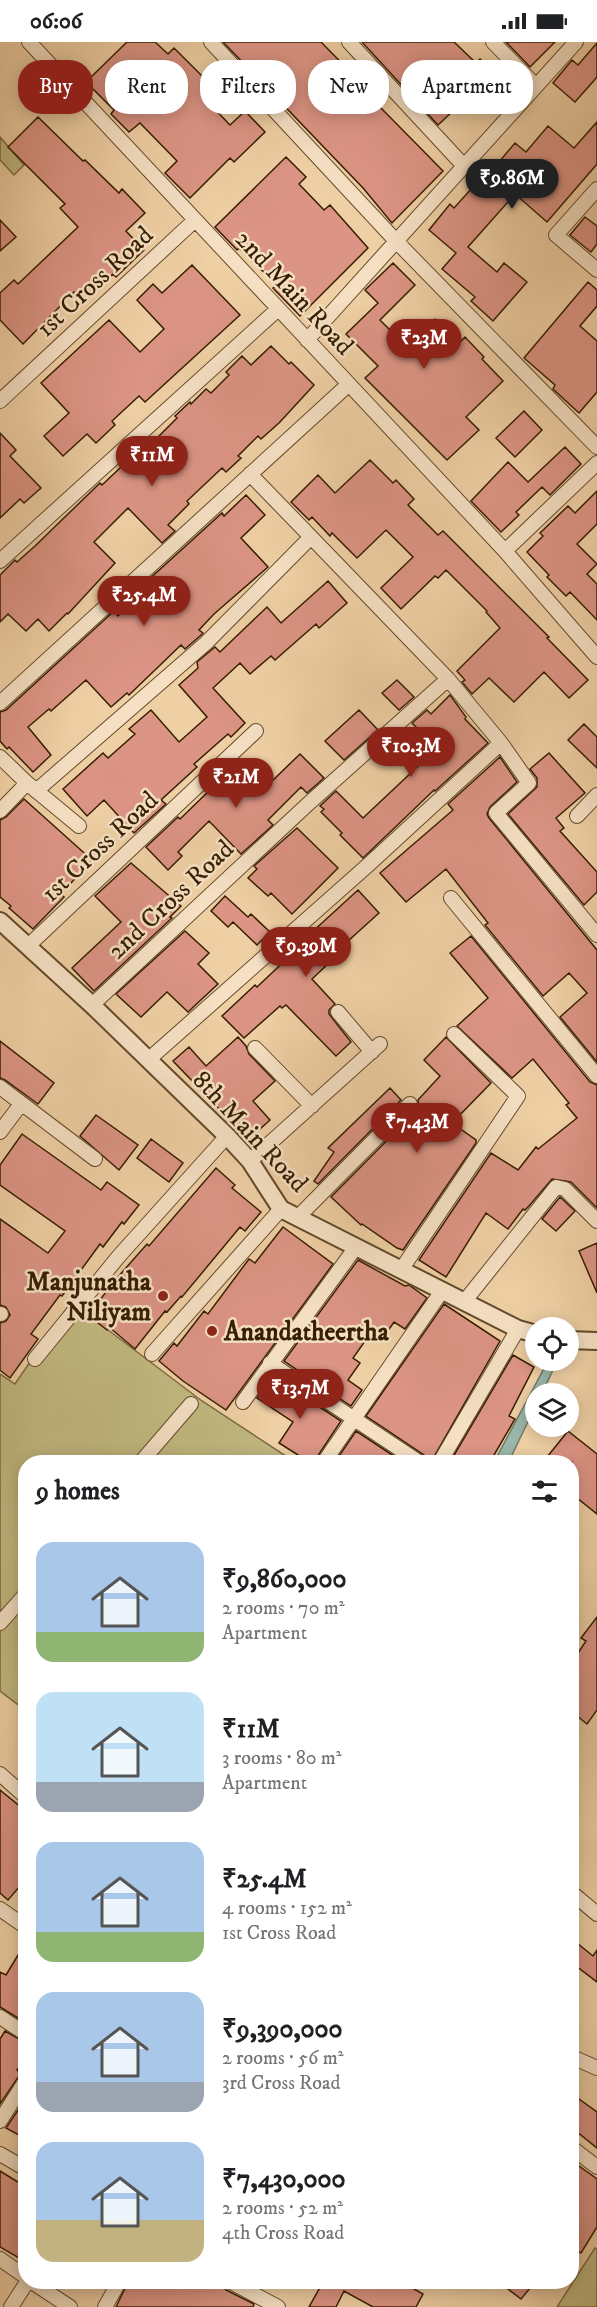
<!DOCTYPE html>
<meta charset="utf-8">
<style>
:root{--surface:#fff;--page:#f2f2f2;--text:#202124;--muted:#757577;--accent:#8f2418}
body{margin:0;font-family:"IM FELL DW Pica",serif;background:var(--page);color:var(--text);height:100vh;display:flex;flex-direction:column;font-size:22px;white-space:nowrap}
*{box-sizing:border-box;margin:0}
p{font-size:20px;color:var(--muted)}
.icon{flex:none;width:33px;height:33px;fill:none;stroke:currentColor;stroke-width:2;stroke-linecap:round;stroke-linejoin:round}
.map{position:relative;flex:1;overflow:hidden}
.details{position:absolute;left:18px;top:1413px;width:561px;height:834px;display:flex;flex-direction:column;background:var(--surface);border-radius:24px;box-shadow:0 3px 15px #0003}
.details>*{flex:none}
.top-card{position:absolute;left:18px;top:18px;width:561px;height:54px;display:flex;gap:12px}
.fabs{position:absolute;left:525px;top:1275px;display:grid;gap:12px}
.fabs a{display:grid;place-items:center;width:54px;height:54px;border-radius:50%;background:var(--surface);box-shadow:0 3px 15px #0003;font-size:30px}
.price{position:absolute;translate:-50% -51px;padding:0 14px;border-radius:21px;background:var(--accent);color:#fff;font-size:20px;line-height:39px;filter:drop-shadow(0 2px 3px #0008)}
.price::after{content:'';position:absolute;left:50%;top:36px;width:18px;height:14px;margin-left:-9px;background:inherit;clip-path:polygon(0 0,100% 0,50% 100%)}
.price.current{background:#222;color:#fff}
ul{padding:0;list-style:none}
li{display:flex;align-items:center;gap:18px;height:150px;padding:0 18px}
li span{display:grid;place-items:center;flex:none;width:168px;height:120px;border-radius:18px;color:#555}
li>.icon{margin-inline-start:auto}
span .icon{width:72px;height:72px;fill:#fffc;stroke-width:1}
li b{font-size:26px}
h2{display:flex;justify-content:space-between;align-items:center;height:72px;padding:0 18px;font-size:26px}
.tag{padding:0 21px;border-radius:24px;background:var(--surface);box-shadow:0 3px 15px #0003;font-size:21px;line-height:54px}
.tag.current{background:var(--accent);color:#fff}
.status{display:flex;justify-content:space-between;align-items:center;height:42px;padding:0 30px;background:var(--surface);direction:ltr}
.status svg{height:16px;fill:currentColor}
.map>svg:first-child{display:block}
.green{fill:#c1b880;stroke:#7c6b40;stroke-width:1.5}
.water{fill:#9ab6a9;stroke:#727965;stroke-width:1.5}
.building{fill:#dc9484;stroke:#361e00;stroke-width:1.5}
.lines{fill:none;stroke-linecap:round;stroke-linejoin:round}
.minor-casing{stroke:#644a29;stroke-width:16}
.tertiary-casing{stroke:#644a29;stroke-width:20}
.minor{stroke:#f5e0c4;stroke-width:14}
.tertiary{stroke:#f5e0c4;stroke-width:16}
.poi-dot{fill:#8f2418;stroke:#f5e0c4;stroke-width:2}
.labels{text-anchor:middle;stroke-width:5;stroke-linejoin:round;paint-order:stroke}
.street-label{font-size:26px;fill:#361e00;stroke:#f5e0c4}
.poi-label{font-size:26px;font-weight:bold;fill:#361e00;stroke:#f5e0c4;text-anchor:end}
</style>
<div class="status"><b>06:06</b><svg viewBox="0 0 49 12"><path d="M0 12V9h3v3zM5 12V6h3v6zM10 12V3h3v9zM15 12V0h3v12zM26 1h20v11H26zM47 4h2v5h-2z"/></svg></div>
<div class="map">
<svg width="597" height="2265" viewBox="0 0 597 2265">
<rect width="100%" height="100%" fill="#efcfa4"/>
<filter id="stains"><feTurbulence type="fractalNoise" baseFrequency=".00333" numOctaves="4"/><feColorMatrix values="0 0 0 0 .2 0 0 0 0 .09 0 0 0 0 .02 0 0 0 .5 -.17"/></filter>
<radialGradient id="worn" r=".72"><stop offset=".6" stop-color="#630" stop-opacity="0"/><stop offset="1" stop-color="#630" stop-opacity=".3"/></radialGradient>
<path class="green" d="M0,95L24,123L14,133L0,118Z
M71,1260L202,1359L295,1420H26L25,1668L0,1649V1332L15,1342Z
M595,2206L597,2207V2265H557Z"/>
<path class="water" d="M548,1319H552L554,1326L542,1351L536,1352L535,1365L512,1413L508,1420H494Z"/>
<path class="building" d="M127,0H155L168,12L174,6L215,47L205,57L230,83L245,69L265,90L234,120L230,116L190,156L165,131L177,119L140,81L129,90L111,72L114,68L86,40Z
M223,0H321L381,61L379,64L443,129L392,181L363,146Z
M362,0H454L476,21L480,17L493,30L486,37L503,54L486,71L469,54L438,83Z
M506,0H555L530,25Z
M597,1V35L575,60L553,41L572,18L578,23Z
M38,75L83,119L85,118L119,151L122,147L145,171L126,189L144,208L116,235L113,232L83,260L74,250L23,302L0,278V251L14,238L18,242L78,185L60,166L65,162L8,105Z
M597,80V122L547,180L515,152L468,205L497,230L504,221L527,240L493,279L471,259L475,255L442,227L456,211L429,188L450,162L454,166L492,124L494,126L515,101L526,110L548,84L574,106Z
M286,115L306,135L299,142L324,168L330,163L368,206L300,274L273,246L277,243L239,206L237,208L215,185Z
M585,175L597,184V202L591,210L570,193Z
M0,178L16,195L0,209Z
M393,221L415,243L380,278L407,305L435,277L459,301L465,295L484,315L482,317L503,339L466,375L479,388L447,418L365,336L378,324L346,292L378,261L365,248Z
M192,223L240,273L145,360L139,354L112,379L115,383L96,401L87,392L63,414L44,394L69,371L41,341L109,278L140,310L164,287L137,258L153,242L162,251Z
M588,240L597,248V264L580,284L597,299V350L579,371L553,347L555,343L524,316Z
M271,304L289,322L291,320L314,343L279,381L261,397L258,394L238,414L241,416L226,430L222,426L187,459L189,462L168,483L175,489L162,501L128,466L94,500L115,521L68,572L67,571L49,589L38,577L26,589L8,572L0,580V533L15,518L17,520L35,504L100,441L102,443L137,410L140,413L177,376L175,374L190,360L191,362L206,347L211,351L229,333L226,330L242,314L251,323Z
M524,369L542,388L515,415L496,396Z
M0,391L16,408L10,414L41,446L24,461L20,457L0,476Z
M565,405L581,422L550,453L542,445L516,470L519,473L501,490L471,459L508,420L528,440Z
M370,418L393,441L396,438L414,457L408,463L438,493L443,489L549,595L547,596L588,638L569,656L544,630L514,660L489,636L472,652L462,640L465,638L457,629L500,586L486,570L487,569L446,528L438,536L435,534L401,567L381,546L413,515L386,488L357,516L332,491L330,494L312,475L309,478L291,460L318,433L335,451Z
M597,449V482L577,502L597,522L587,532L597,542V578L570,550L566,554L547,535L549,533L527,510L543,494L540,491L568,464L575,471Z
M246,453L265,473L241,496L268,525L214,572L199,588L203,591L200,594L185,607L181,603L129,653L127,651L111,665L86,638L51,669L49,667L28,685L51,713L33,730L9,705L7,707L0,699V670L6,668L114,569L118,574L138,555L134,551L222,471L224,474Z
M328,539L347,561L319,586L316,582L275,618L271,614L250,632L240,621L213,646L245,681L231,695L228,692L194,722L197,725L161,758L166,762L134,791L104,758L87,774L63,747L103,711L108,716L135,692L129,687L151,668L179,700L207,675L179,643L198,626L197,620L215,605L220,610L267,565L281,581Z
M397,638L414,655L399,668L382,651Z
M450,653L466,675L465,677L488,701L435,749L434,748L363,816L340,793L342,791L321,770L324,767L320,764L336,749L363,776L431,712L411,692L417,686L412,681L427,668L431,672Z
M359,668L378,688L344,718L325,699Z
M584,682L597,695V726L568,698Z
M549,711L585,751L556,776L564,786L560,789L597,830V850L584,863L508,772L537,745V736L530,727Z
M300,712L324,736L307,751L301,745L268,778L273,783L241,812L209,779L178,810L182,814L168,828L146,805L178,775L180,777L211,747L214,750L244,720L265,742L268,740L269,742Z
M500,715L517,740L490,765L487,772L489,776L597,908V1020L560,975L587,951L569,931L543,954L485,883L488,881L446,827L406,860L380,831L453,768L448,762Z
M24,757L92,818L61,852L64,855L33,887L9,866L11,864L0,855V778L6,775Z
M297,786L338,826L292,872L271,851L268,854L248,836L257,827L254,824Z
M131,821L181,864L170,875L172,876L94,949L72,926L121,880L95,854Z
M358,848L379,871L347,900L349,902L312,937L335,962L329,968V972L351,1000L336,1014L286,963L282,966L280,964L244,996L222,974L255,943L257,945L294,910L293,909L311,891Z
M225,854L248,875L251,872L270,890L257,903L233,880L228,885L211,869Z
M185,889L209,911L198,922L218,942L188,970L167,950L141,975L116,952Z
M471,894L590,1040L597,1043V1166L571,1140L552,1137L529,1164L525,1168L523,1167L508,1187L486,1171L446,1235L419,1218L491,1111L518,1128L536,1105L538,1107L577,1076L566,1063L569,1061L533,1017L512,1036L457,984L488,956L450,911Z
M238,995L246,1004L249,1012L275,1039L253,1059L270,1078L250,1096L233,1078L231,1079L173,1019L189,1005L206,1024Z
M446,995L491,1041L452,1081L476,1098V1101L403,1208L397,1206L362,1182L361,1183L331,1155L417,1068L419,1064L418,1058L440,1034L424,1018Z
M0,999L54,1041L38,1062L5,1038L0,1036Z
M390,1046L401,1058L318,1142L314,1139L334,1110L328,1106Z
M96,1073L138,1103L119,1128L80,1094Z
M22,1092L101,1148L107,1140L139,1163L124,1182L122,1180L103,1205L100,1202L62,1254L60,1253L31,1292L38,1297L10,1336L0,1328V1281L6,1279L10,1273L6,1265L0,1263V1177L48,1211L65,1189L0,1143V1123Z
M151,1097L183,1121L169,1140L137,1116Z
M216,1126L235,1143L232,1146L261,1170L245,1189L240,1185L182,1255L181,1254L167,1270L165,1269L135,1307L109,1285L107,1288L88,1273L117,1236L147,1202L149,1204Z
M560,1155L575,1169L556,1189L542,1177Z
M283,1185L333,1222L226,1368L183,1339L159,1319L174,1301L177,1304L204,1269L208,1272L249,1217L255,1221Z
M597,1201V1251L579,1209Z
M358,1218L405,1244L409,1243L427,1256L405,1287L394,1280L381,1299L370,1292L353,1316L360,1321L348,1338L362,1348L351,1364L284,1319Z
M444,1262L500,1299L431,1420H428L424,1413L366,1374Z
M513,1313L534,1325L509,1374L515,1377L490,1420H450Z
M273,1334L341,1379L317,1415L315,1420H309L279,1401L293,1380L257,1356Z
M356,1389L403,1420H335Z
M568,1389L597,1412V1472L572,1452V1420H543Z
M597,1575V1668L587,1682L572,1670V1620L586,1599L581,1596Z
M0,1748L22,1766L20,1769L26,1774V1837L8,1858L0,1851Z
M572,1897L593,1914L597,1908V1940L572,1921Z
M26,1900V1981L0,1965V1930L6,1933Z
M5,1989L26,2001V2014L17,2028L21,2031L0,2062V1997Z
M572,2052L597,2070V2106L572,2086Z
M22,2062L26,2064V2097L6,2086Z
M572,2119L597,2137V2185L581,2211L572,2205Z
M0,2129L26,2145V2220L0,2205Z
M128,2240H222L226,2248L254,2262L253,2265H116Z
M323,2240H402L423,2252L416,2265H373L344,2249L336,2265H309Z
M499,2240H535L521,2257Z"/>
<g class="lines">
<defs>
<path id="minor" d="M29,0L505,509L597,615
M211,0L396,199L597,405
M349,0L464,124
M493,0L536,44
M597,147L556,193L597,228
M307,298L576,0
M0,359L195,178
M250,432L311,495
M505,509L597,421
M0,519L278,267
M0,661L349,342
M0,715L27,741L79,784
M36,749L206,601L311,495L448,637L501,701L529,741L496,771L597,893
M0,769L27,741
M577,774L597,753
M451,856L597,1034
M28,904L256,689
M92,963L308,762L448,637
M338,970L372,1010
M255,1006L312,1064
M148,1018L367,824L501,701
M0,1045L95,1117
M0,1090L21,1062
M250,1119L380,1002
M298,1175L410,1062
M401,1228L518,1054L454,992
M464,1260L556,1145L565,1147L597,1179
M0,1272H1
M152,1312L281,1167
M35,1317L119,1214L227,1094
M270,1321L419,1420
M243,1360L356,1205
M141,1420L191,1362
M324,1420L442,1249
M440,1420L518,1287
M0,1581L26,1552
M0,1732L26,1755
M572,1851L597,1872
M0,1867L26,1885
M0,1975L26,1992
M572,2015L597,2026
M0,2079L26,2038
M572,2106L597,2125
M0,2112L26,2127
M0,2217L26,2235
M32,2240L70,2265
M231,2240L278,2265
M11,2265L27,2240
M105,2265L119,2240"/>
<path id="tertiary" d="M0,879L92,963L227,1094L250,1119L281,1167L518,1287L536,1292
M568,1298L597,1299"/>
</defs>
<use href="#minor" class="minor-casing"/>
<use href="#tertiary" class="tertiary-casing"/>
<use href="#minor" class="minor"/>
<use href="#tertiary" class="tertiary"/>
</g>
<g class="poi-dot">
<circle cx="163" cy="1254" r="6"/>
<circle cx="212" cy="1289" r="6"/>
</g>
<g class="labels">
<g class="street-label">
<text transform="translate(94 239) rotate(-43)" y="9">1st Cross Road</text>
<text transform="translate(295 250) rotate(47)" y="9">2nd Main Road</text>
<text transform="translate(99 804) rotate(-43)" y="9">1st Cross Road</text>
<text transform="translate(170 857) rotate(-43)" y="9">2nd Cross Road</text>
<text transform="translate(251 1089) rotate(47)" y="9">8th Main Road</text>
</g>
<g class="poi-label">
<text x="151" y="1248">Manjunatha<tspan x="151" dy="30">Niliyam</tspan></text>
<text x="224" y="1298" text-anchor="start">Anandatheertha</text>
</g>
</g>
<rect width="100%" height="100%" filter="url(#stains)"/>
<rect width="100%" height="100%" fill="url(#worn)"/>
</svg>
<div class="fabs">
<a><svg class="icon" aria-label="locate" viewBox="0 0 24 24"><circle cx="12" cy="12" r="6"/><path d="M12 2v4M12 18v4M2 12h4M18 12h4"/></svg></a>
<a><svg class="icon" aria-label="layers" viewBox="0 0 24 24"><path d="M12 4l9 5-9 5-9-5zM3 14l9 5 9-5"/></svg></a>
</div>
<b class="price current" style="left:512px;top:168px">₹9.86M</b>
<b class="price" style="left:424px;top:328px">₹23M</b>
<b class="price" style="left:152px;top:445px">₹11M</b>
<b class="price" style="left:144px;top:585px">₹25.4M</b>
<b class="price" style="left:411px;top:736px">₹10.3M</b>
<b class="price" style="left:236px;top:767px">₹21M</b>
<b class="price" style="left:306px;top:936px">₹9.39M</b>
<b class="price" style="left:417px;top:1112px">₹7.43M</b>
<b class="price" style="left:300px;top:1378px">₹13.7M</b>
<div class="top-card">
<a class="tag current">Buy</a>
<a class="tag">Rent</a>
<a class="tag">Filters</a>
<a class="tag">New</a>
<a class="tag">Apartment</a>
</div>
<section class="details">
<h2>9 homes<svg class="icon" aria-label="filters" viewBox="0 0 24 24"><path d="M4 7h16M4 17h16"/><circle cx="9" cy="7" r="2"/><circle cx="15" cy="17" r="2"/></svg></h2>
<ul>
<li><span style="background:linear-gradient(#a9c7e8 75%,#8fb573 0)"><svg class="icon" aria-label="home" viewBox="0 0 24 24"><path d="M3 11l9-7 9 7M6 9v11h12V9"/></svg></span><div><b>₹9,860,000</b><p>2 rooms · 70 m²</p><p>Apartment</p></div></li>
<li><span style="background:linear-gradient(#bfe0f5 75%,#9aa5b1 0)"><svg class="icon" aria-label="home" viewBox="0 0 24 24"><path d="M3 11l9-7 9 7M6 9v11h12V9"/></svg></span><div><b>₹11M</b><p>3 rooms · 80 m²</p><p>Apartment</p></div></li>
<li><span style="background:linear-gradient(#a9c7e8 75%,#8fb573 0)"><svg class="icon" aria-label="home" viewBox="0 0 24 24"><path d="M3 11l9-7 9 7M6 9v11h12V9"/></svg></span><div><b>₹25.4M</b><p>4 rooms · 152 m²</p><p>1st Cross Road</p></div></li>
<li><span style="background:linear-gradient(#a9c7e8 75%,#9aa5b1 0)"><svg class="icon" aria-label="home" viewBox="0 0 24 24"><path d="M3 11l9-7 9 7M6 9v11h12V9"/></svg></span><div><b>₹9,390,000</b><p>2 rooms · 56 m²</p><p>3rd Cross Road</p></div></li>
<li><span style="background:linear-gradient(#a9c7e8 65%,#c2b280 0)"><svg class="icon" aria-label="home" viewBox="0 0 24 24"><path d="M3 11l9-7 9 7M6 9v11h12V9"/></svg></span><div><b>₹7,430,000</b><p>2 rooms · 52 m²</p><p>4th Cross Road</p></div></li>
</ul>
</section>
</div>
